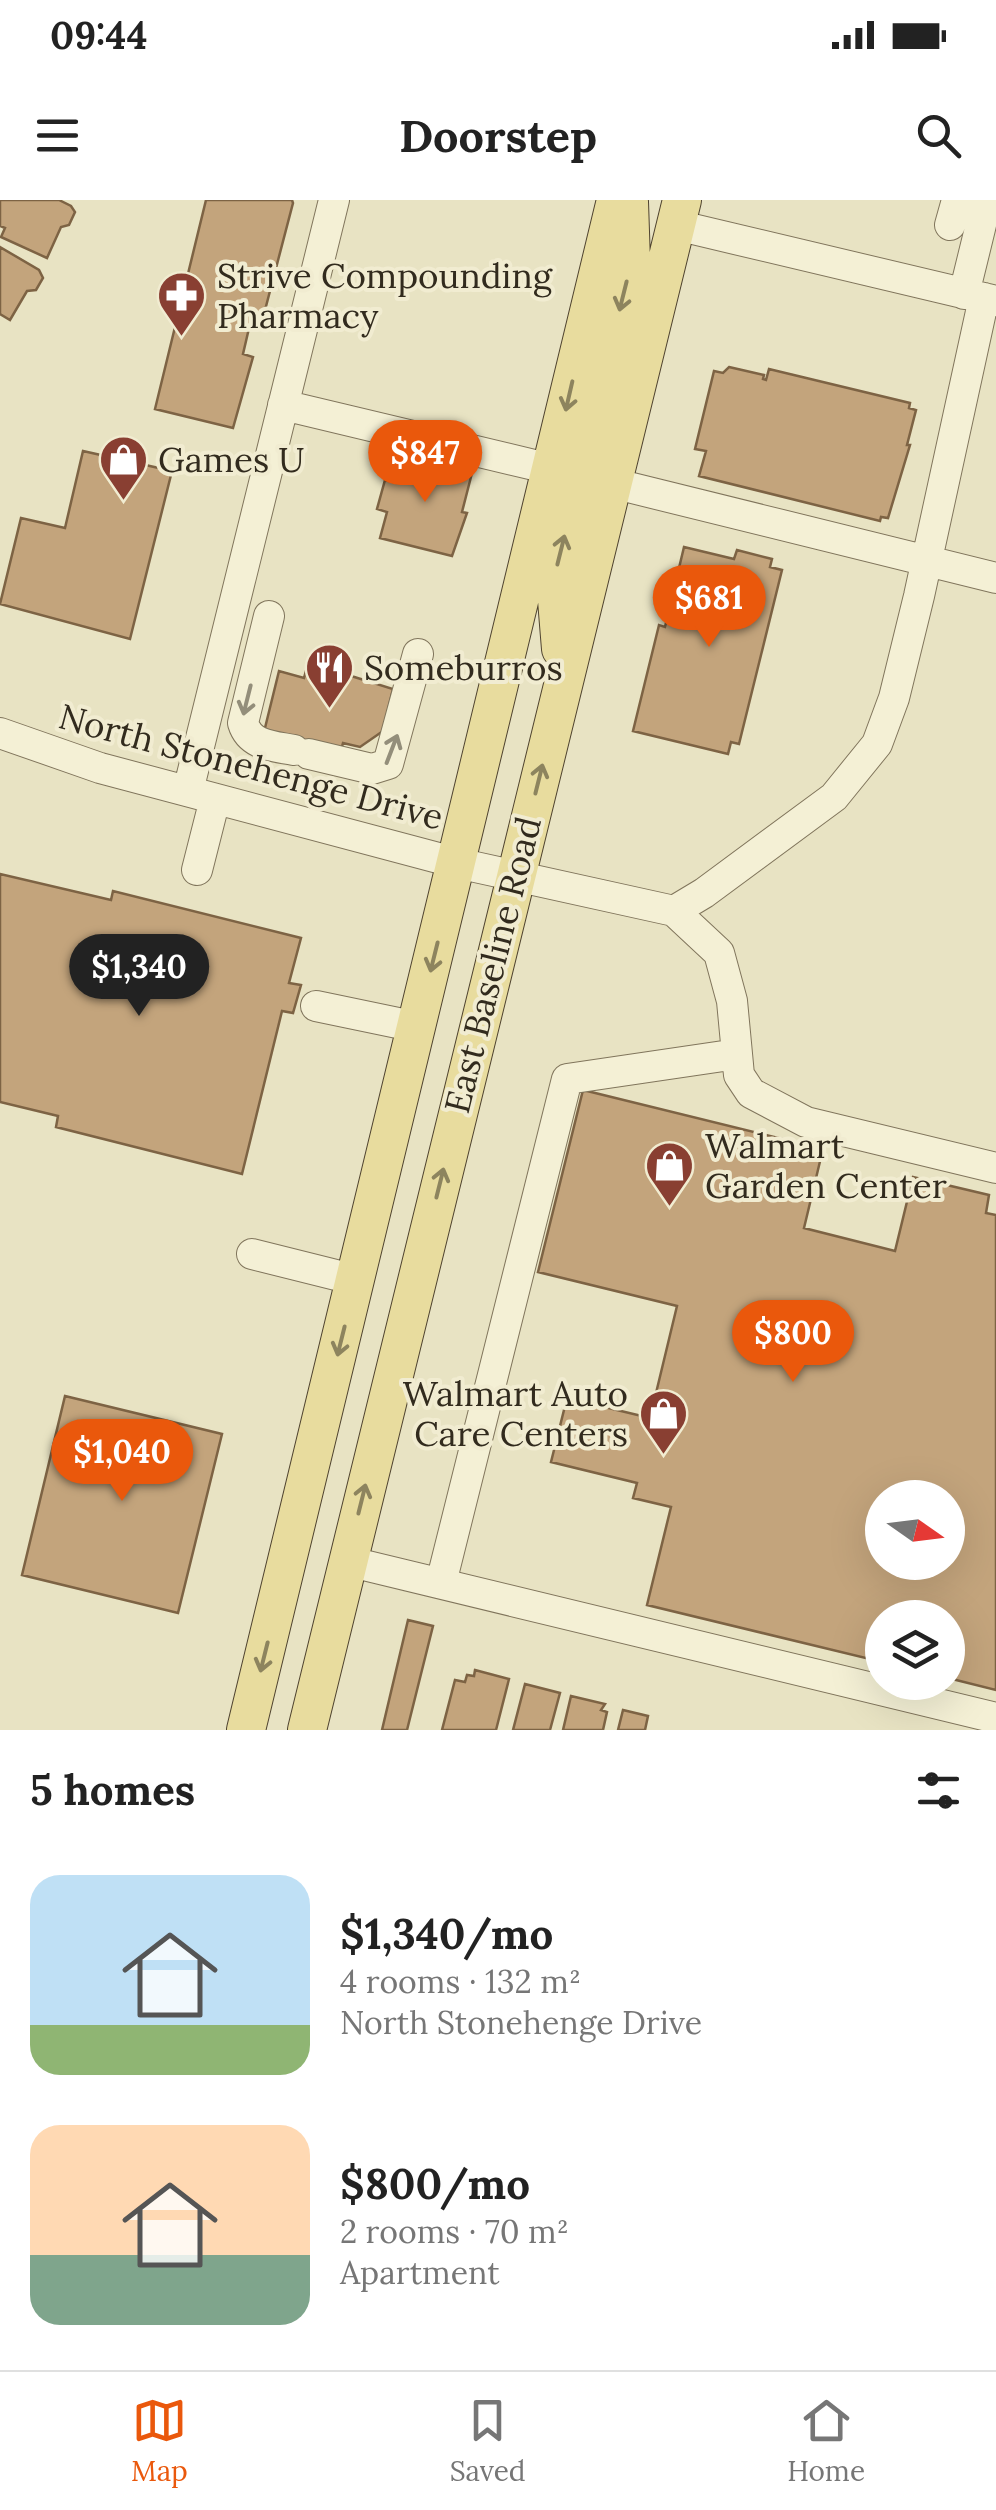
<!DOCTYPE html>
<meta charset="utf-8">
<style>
:root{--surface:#fff;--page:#f2f2f2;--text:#222;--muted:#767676;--line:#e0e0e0;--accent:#ea580c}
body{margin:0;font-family:Lora,serif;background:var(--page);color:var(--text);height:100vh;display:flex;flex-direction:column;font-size:38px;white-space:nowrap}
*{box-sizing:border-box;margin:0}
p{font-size:32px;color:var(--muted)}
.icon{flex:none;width:55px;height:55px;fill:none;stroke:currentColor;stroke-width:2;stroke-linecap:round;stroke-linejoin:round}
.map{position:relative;height:1530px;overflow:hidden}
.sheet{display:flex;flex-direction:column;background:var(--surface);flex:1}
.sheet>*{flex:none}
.needle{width:65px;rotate:104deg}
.controls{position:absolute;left:865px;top:1280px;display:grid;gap:20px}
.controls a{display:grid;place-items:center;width:100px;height:100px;border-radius:50%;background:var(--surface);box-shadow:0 10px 40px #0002;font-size:50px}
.price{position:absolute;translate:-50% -85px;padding:0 22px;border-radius:35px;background:var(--accent);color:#fff;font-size:32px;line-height:65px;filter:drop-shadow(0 2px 5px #0008)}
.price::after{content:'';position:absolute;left:50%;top:60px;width:30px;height:22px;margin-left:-15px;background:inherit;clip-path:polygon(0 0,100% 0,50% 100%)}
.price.current{background:#222;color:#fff}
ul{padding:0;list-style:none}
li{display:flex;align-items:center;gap:30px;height:250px;padding:0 30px}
li span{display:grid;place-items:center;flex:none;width:280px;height:200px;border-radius:30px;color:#555}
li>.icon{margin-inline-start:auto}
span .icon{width:120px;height:120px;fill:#fffc;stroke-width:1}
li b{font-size:42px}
h2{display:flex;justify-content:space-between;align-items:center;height:120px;padding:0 30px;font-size:42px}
.status{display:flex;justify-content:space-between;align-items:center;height:70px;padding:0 50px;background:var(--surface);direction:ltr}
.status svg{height:28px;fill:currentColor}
header{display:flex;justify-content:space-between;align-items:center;height:130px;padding:0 30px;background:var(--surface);font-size:45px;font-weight:800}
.tabs{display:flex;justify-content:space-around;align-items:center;height:140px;border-top:2px solid var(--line);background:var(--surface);font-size:28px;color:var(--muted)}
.tabs a{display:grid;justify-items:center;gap:5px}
.tabs .current{color:var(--accent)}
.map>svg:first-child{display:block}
.building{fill:#c3a47c;stroke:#7d6344;stroke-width:2.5;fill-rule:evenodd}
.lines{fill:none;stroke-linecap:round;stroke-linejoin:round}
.minor-casing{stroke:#80755c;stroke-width:32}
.major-casing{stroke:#4f432f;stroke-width:40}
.minor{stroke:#f4f0d5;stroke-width:30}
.major{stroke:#e8dc9e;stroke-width:38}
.oneway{stroke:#8d845e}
.oneway2{stroke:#938e7a}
.labels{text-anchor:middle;stroke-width:8;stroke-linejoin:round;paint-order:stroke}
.poi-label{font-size:35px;fill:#322b1e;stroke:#f1ecd1;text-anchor:start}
.street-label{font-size:35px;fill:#322b1e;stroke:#f1ecd1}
</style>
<div class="status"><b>09:44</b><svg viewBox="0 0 49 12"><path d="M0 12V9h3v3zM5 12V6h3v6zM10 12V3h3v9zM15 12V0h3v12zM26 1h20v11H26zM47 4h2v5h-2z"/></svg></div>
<header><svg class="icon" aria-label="menu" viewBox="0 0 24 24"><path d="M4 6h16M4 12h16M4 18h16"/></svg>Doorstep<svg class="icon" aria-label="search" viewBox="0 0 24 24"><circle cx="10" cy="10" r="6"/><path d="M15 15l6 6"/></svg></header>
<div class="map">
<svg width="996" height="1530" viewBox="0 0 996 1530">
<rect width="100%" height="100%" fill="#e8e3c3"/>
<path class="building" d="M0,0H59L71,6L75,12L69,25L61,27L47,58L1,37L5,28L0,26Z
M206,0H292L293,3L264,114L253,111L243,154L253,157L233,228L155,209Z
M0,47L39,70L43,78L36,90L27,91L10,120L0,114Z
M729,167L764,175L763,179L766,180L769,169L910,203L909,208L916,210L907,245H910L888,318L881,317L880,321L699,276L706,251L695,249L714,171L723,173Z
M83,251L172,271L130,439L0,404L21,318L65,328Z
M400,255L472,273L462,312L467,313L452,356L380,338L387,312L377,309L385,280L393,282Z
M684,347L734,359L737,350L772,359L770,367L782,370L739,544L731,542L728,554L633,531L659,425L665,427Z
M307,467L348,472V475L393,489L383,531L360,547L343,543L341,550L264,532L279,471L304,478Z
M0,674L111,700L113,691L301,738L289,783L301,785L293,813L282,811L242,974L56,927L58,916L0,902Z
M583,890L823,949L804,1028L895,1051L913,977L989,995L986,1013L996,1015V1490L948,1478V1418H882V1462L647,1405L671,1307L633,1298L637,1283L551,1262L567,1198L650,1218L677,1106L538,1072ZM882,1298H948V1362H882Z
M65,1196L222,1234L178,1413L22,1375Z
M408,1420L433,1426L407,1530H382Z
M475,1470L509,1479L496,1530H442L455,1480L465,1482L467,1475L474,1476Z
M525,1484L560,1493L550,1530H513Z
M571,1496L605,1504L601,1510L607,1512L603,1530H563Z
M623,1510L648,1516L645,1530H618Z"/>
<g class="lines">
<defs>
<path id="minor" d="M676,25L996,101
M950,25L957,0
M964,94L987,0
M283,205L551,269
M612,283L996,378
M269,416L243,523C250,546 273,546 294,550
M0,533L100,568L457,663L674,711L704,693L834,597L877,544L894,498L919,396L984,98
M309,554L372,569L388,564L418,454
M188,591L334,0
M197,670L215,599
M674,711L719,753L732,801L739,875L751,893L806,922L996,968
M316,806L417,827
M252,1054L356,1080
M347,1361L996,1518
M441,1383L567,879L737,854"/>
<path id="major" d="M551,269L564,276L573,289V302L555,375L561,449
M612,283C592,279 587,269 585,249L631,62L629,2
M246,1530L616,0
M307,1530L682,0"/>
</defs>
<use href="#minor" class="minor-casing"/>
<use href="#major" class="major-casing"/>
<use href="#minor" class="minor"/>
<use href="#major" class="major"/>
</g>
<defs><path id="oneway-shaft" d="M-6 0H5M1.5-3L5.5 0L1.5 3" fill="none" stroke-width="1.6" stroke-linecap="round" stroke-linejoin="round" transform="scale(2.5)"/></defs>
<g class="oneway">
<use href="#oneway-shaft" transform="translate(623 96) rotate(104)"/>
<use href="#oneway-shaft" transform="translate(569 196) rotate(103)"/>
<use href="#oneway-shaft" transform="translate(561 350) rotate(-76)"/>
<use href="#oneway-shaft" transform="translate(539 579) rotate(-76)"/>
<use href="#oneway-shaft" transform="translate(434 757) rotate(104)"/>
<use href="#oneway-shaft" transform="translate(440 983) rotate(-76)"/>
<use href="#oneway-shaft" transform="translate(341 1141) rotate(104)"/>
<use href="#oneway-shaft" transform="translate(362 1299) rotate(-76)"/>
<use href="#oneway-shaft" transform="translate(264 1457) rotate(104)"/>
</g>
<g class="oneway2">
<use href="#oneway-shaft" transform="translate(247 500) rotate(104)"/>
<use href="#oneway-shaft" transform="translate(392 549) rotate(-69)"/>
</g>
<defs>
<symbol id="pharmacy-pin" viewBox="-11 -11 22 30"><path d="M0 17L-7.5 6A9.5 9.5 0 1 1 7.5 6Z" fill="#893f32" stroke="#f1ecd1"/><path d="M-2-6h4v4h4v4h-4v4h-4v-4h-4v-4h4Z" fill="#fff"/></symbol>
<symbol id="shop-pin" viewBox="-11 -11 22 30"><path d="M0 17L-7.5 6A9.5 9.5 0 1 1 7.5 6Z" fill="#893f32" stroke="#f1ecd1"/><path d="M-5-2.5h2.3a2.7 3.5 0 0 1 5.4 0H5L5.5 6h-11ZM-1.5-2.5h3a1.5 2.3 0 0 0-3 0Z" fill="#fff"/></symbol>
<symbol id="restaurant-pin" viewBox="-11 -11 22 30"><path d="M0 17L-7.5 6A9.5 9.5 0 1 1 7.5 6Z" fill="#893f32" stroke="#f1ecd1"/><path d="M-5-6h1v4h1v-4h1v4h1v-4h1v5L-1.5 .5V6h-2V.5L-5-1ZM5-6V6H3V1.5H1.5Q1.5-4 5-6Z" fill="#fff"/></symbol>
</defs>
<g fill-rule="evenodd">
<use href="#pharmacy-pin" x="154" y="68" width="55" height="75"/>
<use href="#shop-pin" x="96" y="232" width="55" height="75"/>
<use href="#restaurant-pin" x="302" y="440" width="55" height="75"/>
<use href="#shop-pin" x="642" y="938" width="55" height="75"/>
<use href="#shop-pin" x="636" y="1186" width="55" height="75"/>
</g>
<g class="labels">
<g class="poi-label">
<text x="217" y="88">Strive Compounding<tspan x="217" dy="40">Pharmacy</tspan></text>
<text x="158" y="272">Games U</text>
<text x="364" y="480">Someburros</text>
<text x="705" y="958">Walmart<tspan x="705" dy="40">Garden Center</tspan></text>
<text x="628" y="1206" text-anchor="end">Walmart Auto<tspan x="628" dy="40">Care Centers</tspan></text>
</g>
<g class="street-label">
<text transform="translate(251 567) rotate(15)" y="12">North Stonehenge Drive</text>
<text transform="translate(493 765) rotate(-76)" y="12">East Baseline Road</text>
</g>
</g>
</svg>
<div class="controls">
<a><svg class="needle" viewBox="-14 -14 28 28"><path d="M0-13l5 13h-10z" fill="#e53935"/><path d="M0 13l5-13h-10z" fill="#767676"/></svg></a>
<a><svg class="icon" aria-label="layers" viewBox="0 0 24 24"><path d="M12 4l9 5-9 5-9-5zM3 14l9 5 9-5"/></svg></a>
</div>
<b class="price" style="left:425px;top:305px">$847</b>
<b class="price" style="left:709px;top:450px">$681</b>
<b class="price current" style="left:139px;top:819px">$1,340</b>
<b class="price" style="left:793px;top:1185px">$800</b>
<b class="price" style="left:122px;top:1304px">$1,040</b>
</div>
<section class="sheet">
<h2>5 homes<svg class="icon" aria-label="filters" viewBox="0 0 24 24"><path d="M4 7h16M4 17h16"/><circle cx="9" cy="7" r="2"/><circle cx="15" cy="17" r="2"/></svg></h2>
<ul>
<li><span style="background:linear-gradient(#bfe0f5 75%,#8fb573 0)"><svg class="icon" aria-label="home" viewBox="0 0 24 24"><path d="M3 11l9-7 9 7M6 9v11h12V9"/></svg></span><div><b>$1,340/mo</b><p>4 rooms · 132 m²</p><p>North Stonehenge Drive</p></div></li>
<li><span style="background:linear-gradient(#ffd9b3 65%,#7fa58c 0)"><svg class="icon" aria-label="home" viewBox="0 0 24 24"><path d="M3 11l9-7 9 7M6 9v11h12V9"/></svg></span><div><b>$800/mo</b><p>2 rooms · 70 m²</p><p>Apartment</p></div></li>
</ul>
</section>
<nav class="tabs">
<a class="current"><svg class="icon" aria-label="map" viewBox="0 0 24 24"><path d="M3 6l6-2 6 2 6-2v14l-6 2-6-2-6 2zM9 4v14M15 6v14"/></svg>Map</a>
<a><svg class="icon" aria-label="saved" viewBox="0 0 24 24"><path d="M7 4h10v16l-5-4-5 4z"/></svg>Saved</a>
<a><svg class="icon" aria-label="home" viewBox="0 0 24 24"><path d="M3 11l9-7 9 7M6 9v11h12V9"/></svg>Home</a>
</nav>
